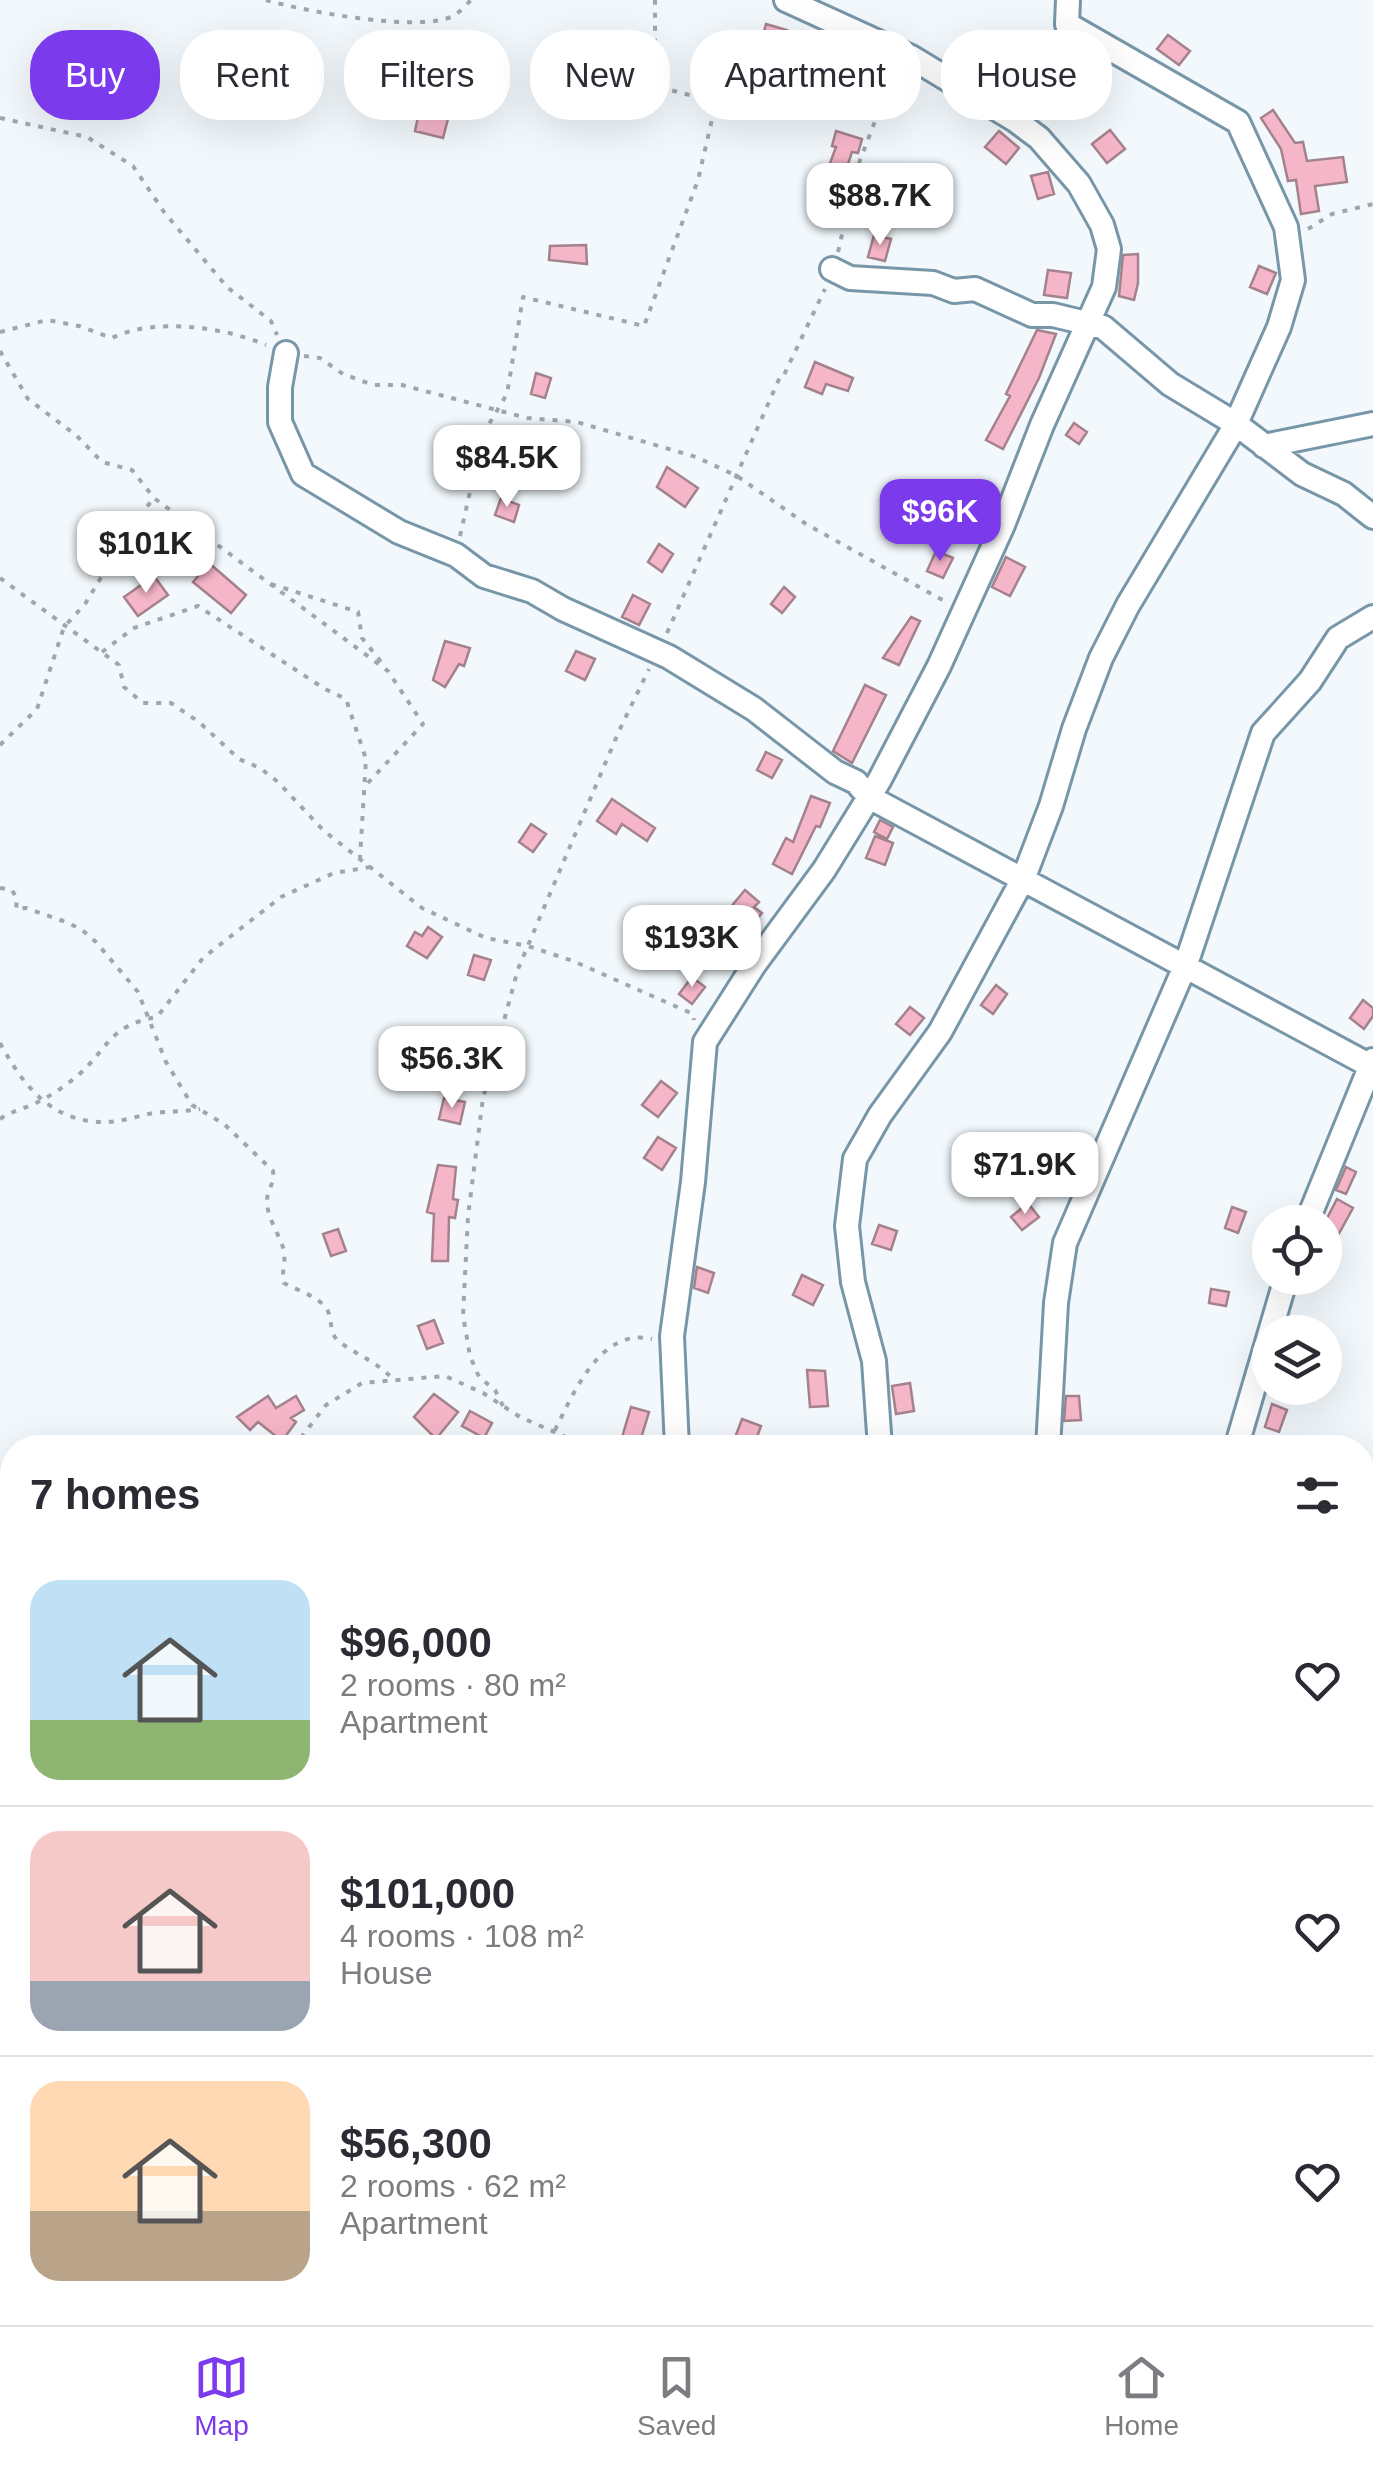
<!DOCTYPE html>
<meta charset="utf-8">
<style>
:root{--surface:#fff;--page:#f7f7f7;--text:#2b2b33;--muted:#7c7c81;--line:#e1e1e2;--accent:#7c3aed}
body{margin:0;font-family:Arial,sans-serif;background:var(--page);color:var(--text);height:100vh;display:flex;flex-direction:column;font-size:38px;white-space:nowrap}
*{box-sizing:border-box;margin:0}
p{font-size:32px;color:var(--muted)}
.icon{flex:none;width:55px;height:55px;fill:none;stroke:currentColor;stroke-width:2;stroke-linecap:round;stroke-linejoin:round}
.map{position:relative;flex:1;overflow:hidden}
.drawer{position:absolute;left:0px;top:1435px;width:1375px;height:890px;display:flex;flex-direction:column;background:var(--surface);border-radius:40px 40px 0 0;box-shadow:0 10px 40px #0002}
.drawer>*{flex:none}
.top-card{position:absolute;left:30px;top:30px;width:1315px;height:90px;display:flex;gap:20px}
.fabs{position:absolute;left:1252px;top:1205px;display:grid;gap:20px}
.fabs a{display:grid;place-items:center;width:90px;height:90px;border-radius:50%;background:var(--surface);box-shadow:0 10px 40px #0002;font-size:50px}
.price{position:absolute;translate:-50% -85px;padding:0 22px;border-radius:20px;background:#fff;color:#222;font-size:32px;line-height:65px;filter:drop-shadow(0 2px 5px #0008)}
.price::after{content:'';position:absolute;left:50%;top:60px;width:30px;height:22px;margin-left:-15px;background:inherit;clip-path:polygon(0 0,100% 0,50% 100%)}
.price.selected{background:var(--accent);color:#fff}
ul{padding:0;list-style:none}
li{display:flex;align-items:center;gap:30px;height:250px;padding:0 30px}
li+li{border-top:2px solid var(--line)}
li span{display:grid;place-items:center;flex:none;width:280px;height:200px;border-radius:30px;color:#555}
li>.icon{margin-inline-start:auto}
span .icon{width:120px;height:120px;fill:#fffc;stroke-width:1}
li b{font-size:42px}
h2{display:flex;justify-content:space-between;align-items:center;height:120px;padding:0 30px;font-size:42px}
.chip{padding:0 35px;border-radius:40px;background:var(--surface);box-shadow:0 10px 40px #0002;font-size:35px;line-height:90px}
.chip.selected{background:var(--accent);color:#fff}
.menu{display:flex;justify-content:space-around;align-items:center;height:140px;border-top:2px solid var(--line);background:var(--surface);font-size:28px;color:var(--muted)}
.menu a{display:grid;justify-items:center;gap:5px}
.menu .selected{color:var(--accent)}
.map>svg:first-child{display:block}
.building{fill:#f6b6c9;stroke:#a4828c;stroke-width:2.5}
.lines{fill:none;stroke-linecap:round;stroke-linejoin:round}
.minor-casing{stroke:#7796a8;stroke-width:28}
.path{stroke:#9ea7ac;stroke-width:4;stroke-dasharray:5 8;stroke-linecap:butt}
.minor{stroke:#fff;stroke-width:22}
</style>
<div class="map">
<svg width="1373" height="2325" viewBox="0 0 1373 2325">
<rect width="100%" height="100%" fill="#f2f8fc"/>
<path class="building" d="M766,24L787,30L782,45L762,39Z
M1168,35L1190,51L1179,65L1157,49Z
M998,55L1018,66L1009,83L989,72Z
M1273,110L1295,143L1303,142L1307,161L1343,157L1347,182L1315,186L1319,211L1301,214L1296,180L1288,181L1281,149L1261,118Z
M419,112L448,119L443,138L415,131Z
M1110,130L1125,149L1107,163L1092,144Z
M836,131L862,139L858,153L852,152L838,194L821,188L836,147L832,146Z
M999,131L1019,148L1006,164L985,147Z
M1048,172L1054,194L1038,199L1031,176Z
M874,235L891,239L885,261L868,257Z
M586,245L587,264L549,260L550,246Z
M1138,254V283L1134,300L1119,296L1123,255Z
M1259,266L1276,273L1267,294L1250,287Z
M1048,270L1071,273L1067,298L1044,295Z
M1037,330L1056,334L1039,378L1003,449L986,440L1010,396L1006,394Z
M815,362L853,378L848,391L826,384L822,394L805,387Z
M536,373L551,378L545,398L531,394Z
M1074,423L1087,432L1079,444L1066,435Z
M667,467L698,488L685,507L657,487Z
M965,482L986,490L975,517L954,508Z
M501,498L519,505L514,522L495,515Z
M659,544L673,554L662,572L648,562Z
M936,551L953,558L943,578L927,571Z
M1006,557L1025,567L1010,596L992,587Z
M209,563L246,595L231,613L193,582Z
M154,576L168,595L138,616L124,597Z
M784,587L795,597L782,613L771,604Z
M633,595L650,604L639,625L622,617Z
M911,617L920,621L899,665L883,658Z
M445,641L470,648L464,666L459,664L445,687L433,680Z
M576,651L595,659L585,680L566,671Z
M865,685L886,695L852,763L833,751Z
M766,752L782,760L772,778L757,770Z
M811,796L830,803L820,827L816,826L792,874L773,864L786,838L793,842Z
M612,799L655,828L647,841L622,824L616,834L597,821Z
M880,820L893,827L887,839L874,832Z
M531,824L546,834L533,852L519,842Z
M875,836L893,843L885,865L866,858Z
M745,890L759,902L754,907L762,913L724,962L707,947L735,914L729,909Z
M428,927L442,937L427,958L407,946L415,932L422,936Z
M474,955L491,960L484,980L468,975Z
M692,977L705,987L692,1004L679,994Z
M996,985L1007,994L993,1014L981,1005Z
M1363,1000L1373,1008V1016L1364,1029L1350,1018Z
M910,1007L924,1018L910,1035L896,1024Z
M661,1081L677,1093L658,1117L642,1105Z
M444,1098L465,1102L460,1124L439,1119Z
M658,1137L676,1148L662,1170L644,1158Z
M438,1165L456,1167L453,1199L458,1200L455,1218L449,1217L448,1261H432L434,1214L427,1212Z
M1346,1167L1356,1172L1346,1194L1336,1190Z
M1337,1199L1353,1208L1325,1259V1222Z
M1028,1203L1039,1217L1022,1230L1011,1217Z
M1232,1207L1246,1212L1238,1233L1225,1228Z
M879,1225L897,1231L891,1250L872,1244Z
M338,1229L346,1251L331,1256L323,1234Z
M697,1267L714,1273L708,1293L694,1288Z
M802,1275L823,1285L813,1305L793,1295Z
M1211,1289L1229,1292L1226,1306L1209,1303Z
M434,1320L443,1343L427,1349L418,1326Z
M807,1370L825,1371L828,1406L810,1407Z
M910,1383L914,1411L896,1414L892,1386Z
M434,1394L458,1412L436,1439L414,1417Z
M268,1396L276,1408L296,1396L304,1410L291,1418L296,1422L282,1441L258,1422L250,1430L237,1417Z
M1066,1396H1079L1081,1420L1064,1421Z
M1272,1404L1287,1410L1279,1432L1265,1427Z
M631,1407L649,1412L638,1448L620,1444Z
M470,1411L492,1423L484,1438L462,1426Z
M742,1419L761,1426L753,1448H731Z"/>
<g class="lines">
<defs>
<path id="minor" d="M832,269L850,278L933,283L954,291L975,289L1032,315H1053L1103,327L1170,384L1236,424L1302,474L1344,494L1373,517
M286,353L280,387V422L303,474L399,532L456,555L484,576L532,591L563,609L669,657L754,709L835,772L856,782L869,797L1369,1065L1373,1074
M1264,446L1373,424
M1307,1222L1373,1060
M677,1448L672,1336L693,1182L705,1042L754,965L824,870L879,781L939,666L1003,525L1042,425L1104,287L1109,249L1102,225L1079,184L1039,138L1015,120L911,57L786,0
M880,1448L874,1361L853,1282L847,1226L855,1159L880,1115L940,1032L1024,877L1051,806L1074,729L1101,658L1128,605L1234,428L1279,327L1293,280L1286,227L1238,122L1067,24L1068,0
M1048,1448L1056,1303L1065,1243L1186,964L1263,733L1310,681L1338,638L1373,617
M1236,1448L1286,1278
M1362,1922L1373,1926
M1362,2260L1373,2244
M667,2312L670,2325
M1320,2325L1328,2312"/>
</defs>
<use href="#minor" class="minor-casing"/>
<path class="path" d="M266,0C303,11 420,33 453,16C459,13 466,5 471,0
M0,118L87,137L133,166L164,212L227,287L271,321L277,335
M1308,229L1332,214L1373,204
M838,252L857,168L879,111L901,74
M0,332L47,320L79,326L112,338C154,317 224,327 266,345
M0,351L28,399L77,436L102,462L132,470L154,498L388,671L423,724L365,786
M304,356L320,358L343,374L373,385H402L527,418L577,422L696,457L737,476L806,524L946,602
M460,536L483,434L507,394L523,297L644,326L698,180L716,102L655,86V0
M0,578L119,665L124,687L143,703H171L199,722L239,759L260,768L278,782L323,830L422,908L486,938L528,946L573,961L693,1014L694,1020
M271,584L358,612L362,638L382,663
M667,633L780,377H783L825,289
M102,652L134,628L198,606L325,689L346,699L366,759L360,858
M0,745L37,709L64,627L85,604L105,571L124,549L132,525L154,498
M0,888L12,890L17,899L16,909L26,908L63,921L81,929L96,942L138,992L166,1062L192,1105L224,1124L273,1171C275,1184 266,1191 267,1203C268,1220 280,1235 284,1251C286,1263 281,1272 284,1283C298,1291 316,1295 326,1308C334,1319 327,1334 341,1343C359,1356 377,1362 393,1379
M0,1043C24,1087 52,1123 107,1122C121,1122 138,1116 153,1113C169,1111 184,1112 200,1109
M0,1119C12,1111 23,1109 36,1103C49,1097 65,1086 76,1077C109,1049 107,1026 157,1017L203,958L281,897L334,873L371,867
M503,1406L495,1390L479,1377L470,1356L463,1315L468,1216L483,1098L518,969L619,731L649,669
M555,1430C574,1392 601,1327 652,1339
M293,1448L326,1405L362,1383L445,1376L483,1393L520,1417L591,1448
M0,1666L12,1665
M0,1785L12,1769
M0,1845L12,1843
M0,2159L12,2161
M301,2312L316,2325
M530,2325L564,2312"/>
<use href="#minor" class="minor"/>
</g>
</svg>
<div class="fabs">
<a><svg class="icon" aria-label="locate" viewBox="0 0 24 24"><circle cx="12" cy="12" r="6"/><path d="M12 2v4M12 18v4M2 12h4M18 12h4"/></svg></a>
<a><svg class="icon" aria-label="layers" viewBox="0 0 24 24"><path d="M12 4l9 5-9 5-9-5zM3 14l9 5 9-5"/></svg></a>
</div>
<b class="price" style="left:880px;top:248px">$88.7K</b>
<b class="price" style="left:507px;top:510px">$84.5K</b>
<b class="price selected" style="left:940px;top:564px">$96K</b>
<b class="price" style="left:146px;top:596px">$101K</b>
<b class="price" style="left:692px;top:990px">$193K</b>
<b class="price" style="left:452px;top:1111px">$56.3K</b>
<b class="price" style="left:1025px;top:1217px">$71.9K</b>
<div class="top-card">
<a class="chip selected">Buy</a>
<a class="chip">Rent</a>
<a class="chip">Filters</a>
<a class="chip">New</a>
<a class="chip">Apartment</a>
<a class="chip">House</a>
</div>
<section class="drawer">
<h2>7 homes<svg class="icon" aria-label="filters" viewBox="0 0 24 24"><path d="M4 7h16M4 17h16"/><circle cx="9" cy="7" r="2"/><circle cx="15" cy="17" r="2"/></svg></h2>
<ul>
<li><span style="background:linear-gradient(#bfe0f5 70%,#8fb573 0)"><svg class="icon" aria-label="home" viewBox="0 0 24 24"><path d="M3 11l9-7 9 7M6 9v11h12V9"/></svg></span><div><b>$96,000</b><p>2 rooms · 80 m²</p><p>Apartment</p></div><svg class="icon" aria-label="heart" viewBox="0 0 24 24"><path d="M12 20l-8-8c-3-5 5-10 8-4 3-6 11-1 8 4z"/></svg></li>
<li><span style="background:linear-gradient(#f6c9c9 75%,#9aa5b1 0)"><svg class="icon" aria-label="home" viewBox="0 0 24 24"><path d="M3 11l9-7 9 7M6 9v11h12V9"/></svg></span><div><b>$101,000</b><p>4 rooms · 108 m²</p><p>House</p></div><svg class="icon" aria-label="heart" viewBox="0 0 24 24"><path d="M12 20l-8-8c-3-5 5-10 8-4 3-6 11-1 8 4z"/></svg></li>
<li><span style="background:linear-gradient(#ffd9b3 65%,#b9a48a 0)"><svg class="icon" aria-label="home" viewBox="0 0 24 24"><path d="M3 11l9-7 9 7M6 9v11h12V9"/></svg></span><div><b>$56,300</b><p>2 rooms · 62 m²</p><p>Apartment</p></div><svg class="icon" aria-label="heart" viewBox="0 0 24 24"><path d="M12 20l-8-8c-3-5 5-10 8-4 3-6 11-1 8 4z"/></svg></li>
</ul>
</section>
</div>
<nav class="menu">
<a class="selected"><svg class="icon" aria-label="map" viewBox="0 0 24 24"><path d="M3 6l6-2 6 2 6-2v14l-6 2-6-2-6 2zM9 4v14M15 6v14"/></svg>Map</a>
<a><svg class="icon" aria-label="saved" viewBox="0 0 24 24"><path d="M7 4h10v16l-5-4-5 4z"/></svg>Saved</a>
<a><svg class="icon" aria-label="home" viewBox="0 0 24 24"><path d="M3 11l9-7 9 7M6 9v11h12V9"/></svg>Home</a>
</nav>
